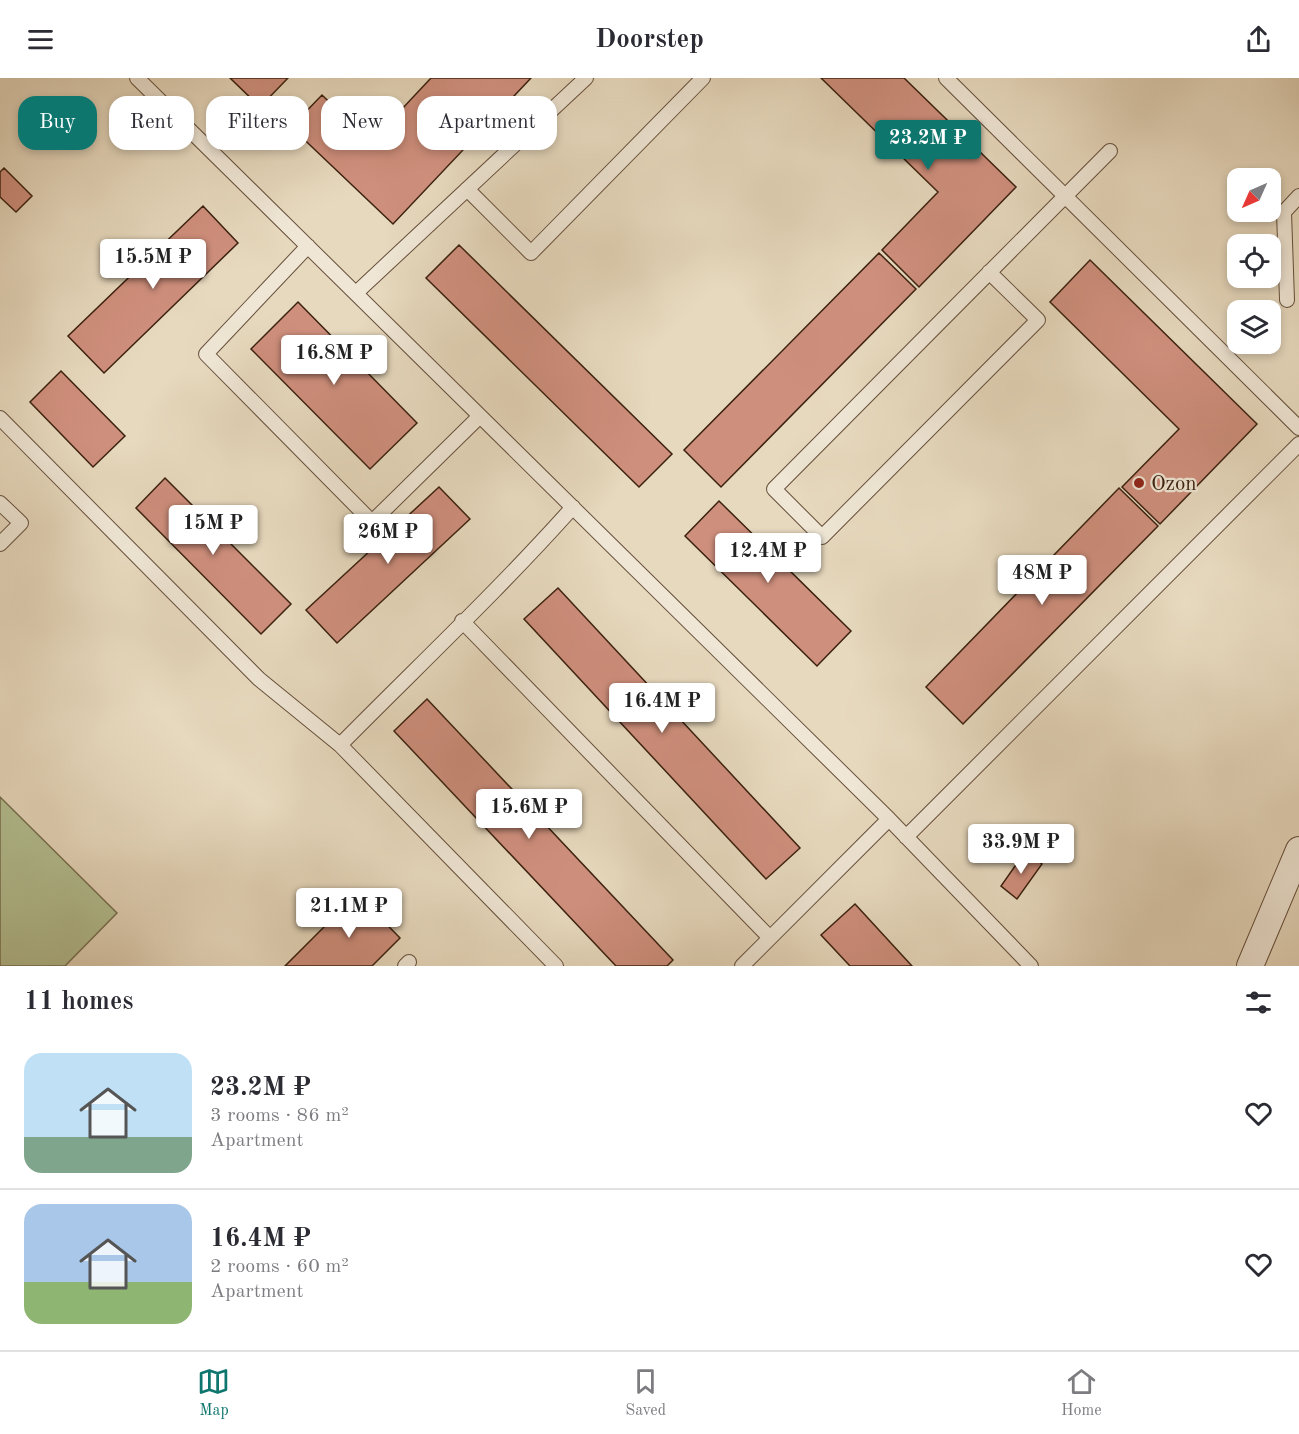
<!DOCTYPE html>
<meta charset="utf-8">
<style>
:root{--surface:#fff;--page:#f7f7f7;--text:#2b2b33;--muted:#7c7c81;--line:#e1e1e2;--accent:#0f766e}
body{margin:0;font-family:"Old Standard TT",serif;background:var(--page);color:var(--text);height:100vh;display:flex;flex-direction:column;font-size:22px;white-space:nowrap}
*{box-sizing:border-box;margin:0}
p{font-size:20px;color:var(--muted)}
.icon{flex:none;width:33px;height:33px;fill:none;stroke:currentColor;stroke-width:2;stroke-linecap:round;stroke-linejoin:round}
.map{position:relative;height:888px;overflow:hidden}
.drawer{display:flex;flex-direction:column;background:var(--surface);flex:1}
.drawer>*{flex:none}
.banner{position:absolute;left:18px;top:18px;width:600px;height:54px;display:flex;gap:12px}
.needle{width:39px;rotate:225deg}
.tools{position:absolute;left:1227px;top:90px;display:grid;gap:12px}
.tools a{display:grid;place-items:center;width:54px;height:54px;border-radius:12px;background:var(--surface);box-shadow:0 3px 9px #0003;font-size:30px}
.price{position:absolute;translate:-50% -51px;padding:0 14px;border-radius:6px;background:#fff;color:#222;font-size:20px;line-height:39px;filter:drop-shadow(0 2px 3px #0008)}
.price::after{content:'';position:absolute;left:50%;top:36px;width:18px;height:14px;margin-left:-9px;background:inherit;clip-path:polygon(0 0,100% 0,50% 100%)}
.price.current{background:var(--accent);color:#fff}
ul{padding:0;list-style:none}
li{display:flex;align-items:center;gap:18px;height:150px;padding:0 24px}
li+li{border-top:2px solid var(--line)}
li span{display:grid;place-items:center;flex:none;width:168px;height:120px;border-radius:18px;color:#555}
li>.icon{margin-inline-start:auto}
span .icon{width:72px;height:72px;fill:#fffc;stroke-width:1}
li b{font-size:26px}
h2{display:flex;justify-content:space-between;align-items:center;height:72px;padding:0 24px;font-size:26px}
.pill{padding:0 21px;border-radius:18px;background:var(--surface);box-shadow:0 3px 9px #0003;font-size:21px;line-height:54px}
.pill.current{background:var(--accent);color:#fff}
header{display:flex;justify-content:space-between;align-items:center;height:78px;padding:0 24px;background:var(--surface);font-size:27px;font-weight:700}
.tabs{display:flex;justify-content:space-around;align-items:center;height:84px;border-top:2px solid var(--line);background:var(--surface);font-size:16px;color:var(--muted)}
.tabs a{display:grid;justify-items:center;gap:3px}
.tabs .current{color:var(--accent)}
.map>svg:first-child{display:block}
.green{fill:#b4c093;stroke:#787051;stroke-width:1.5}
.building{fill:#cf8f7d;stroke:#3b210f;stroke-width:1.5}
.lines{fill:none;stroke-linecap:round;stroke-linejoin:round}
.lane-casing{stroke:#664f3b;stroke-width:16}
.street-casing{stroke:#664f3b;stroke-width:28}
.lane{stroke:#efe6d5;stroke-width:14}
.street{stroke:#efe6d5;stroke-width:26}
.poi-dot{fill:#8f2418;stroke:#efe6d5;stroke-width:2}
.labels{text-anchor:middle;stroke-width:4.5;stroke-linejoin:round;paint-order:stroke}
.poi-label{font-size:21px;fill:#3b210f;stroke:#efe6d5;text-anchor:start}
</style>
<header><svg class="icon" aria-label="menu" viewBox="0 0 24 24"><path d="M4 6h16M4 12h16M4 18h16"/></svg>Doorstep<svg class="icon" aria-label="share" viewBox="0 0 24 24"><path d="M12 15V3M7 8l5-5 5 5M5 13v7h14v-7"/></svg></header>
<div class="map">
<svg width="1299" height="888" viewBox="0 0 1299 888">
<rect width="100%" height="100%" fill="#e7d9be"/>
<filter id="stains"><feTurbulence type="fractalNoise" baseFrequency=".00333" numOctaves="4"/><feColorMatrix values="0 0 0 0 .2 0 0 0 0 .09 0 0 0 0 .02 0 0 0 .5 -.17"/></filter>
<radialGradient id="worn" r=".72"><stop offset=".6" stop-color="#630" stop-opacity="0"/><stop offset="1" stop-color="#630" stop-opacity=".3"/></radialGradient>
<path class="green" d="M0,719L117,835L65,888H0Z"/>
<path class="building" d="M230,0H288L260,29Z
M431,0H531L393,146L291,49L322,17L371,64Z
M821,0H904L1016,109L919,209L882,172L938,114Z
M4,90L32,118L16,134L0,119V94Z
M203,128L238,165L104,295L68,258Z
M459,167L672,376L639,409L426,200Z
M879,175L916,211L721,409L684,372Z
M1090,182L1257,346L1160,446L1122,409L1179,351L1050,224Z
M298,224L417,345L370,391L251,271Z
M61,293L125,358L93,389L30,324Z
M165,400L291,526L261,556L136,430Z
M439,409L470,441L337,565L306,532Z
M1119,410L1158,448L963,646L926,609Z
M719,423L851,553L817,588L685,458Z
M558,510L800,770L766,801L524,541Z
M427,621L673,882L667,888H616L394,653Z
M1025,774L1042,786L1017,821L1001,808Z
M357,816L400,860L372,888H285Z
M855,826L912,888H850L821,857Z"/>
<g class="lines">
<defs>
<path id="lane" d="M137,0L889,741L1031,888
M946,0L1299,350
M467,111L531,175L703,0
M308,168L206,276L372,444L480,338
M989,194L1038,242L822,459L774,411L1110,73
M356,215L586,0
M1287,222L1284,134L1299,118
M0,340L259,601L340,667
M0,425L21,445L0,466
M462,543L770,860
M906,759L1299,366
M405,888L409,884
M556,888L340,667C418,588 499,512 573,429
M742,888L889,741"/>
<path id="street" d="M1250,888L1299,772"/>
</defs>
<use href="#lane" class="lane-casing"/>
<use href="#street" class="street-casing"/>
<use href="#lane" class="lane"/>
<use href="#street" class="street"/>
</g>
<circle class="poi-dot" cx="1139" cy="405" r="6"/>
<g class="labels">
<g class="poi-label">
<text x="1151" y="412">Ozon</text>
</g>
</g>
<rect width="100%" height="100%" filter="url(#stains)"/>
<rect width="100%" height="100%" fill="url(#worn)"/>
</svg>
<div class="tools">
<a><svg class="needle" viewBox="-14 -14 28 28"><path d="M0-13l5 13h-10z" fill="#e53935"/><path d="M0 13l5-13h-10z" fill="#7c7c81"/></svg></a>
<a><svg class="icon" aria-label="locate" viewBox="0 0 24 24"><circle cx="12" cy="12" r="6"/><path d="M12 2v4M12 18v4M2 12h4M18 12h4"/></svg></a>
<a><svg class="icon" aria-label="layers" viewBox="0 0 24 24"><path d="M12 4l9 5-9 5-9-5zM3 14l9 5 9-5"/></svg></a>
</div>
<b class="price current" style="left:928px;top:93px">23.2M ₽</b>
<b class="price" style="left:153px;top:212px">15.5M ₽</b>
<b class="price" style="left:334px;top:308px">16.8M ₽</b>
<b class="price" style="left:213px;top:478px">15M ₽</b>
<b class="price" style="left:388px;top:487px">26M ₽</b>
<b class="price" style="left:768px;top:506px">12.4M ₽</b>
<b class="price" style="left:1042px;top:528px">48M ₽</b>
<b class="price" style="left:662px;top:656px">16.4M ₽</b>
<b class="price" style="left:529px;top:762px">15.6M ₽</b>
<b class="price" style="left:1021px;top:797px">33.9M ₽</b>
<b class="price" style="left:349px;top:861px">21.1M ₽</b>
<div class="banner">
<a class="pill current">Buy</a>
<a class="pill">Rent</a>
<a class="pill">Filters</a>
<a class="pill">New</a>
<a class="pill">Apartment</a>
</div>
</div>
<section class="drawer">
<h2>11 homes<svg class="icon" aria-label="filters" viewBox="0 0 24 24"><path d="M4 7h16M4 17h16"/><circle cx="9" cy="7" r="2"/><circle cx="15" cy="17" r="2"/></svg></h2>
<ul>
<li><span style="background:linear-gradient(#bfe0f5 70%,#7fa58c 0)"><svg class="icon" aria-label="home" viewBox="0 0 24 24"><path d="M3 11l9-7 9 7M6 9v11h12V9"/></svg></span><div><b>23.2M ₽</b><p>3 rooms · 86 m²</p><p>Apartment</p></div><svg class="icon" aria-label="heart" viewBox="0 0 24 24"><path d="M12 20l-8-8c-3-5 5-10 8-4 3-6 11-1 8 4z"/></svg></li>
<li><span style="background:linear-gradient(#a9c7e8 65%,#8fb573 0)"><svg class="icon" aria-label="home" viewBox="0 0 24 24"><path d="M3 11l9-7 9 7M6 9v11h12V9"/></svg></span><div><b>16.4M ₽</b><p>2 rooms · 60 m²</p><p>Apartment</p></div><svg class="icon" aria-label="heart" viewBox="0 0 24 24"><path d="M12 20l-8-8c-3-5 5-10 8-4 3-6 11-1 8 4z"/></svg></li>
</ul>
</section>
<nav class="tabs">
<a class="current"><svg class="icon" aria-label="map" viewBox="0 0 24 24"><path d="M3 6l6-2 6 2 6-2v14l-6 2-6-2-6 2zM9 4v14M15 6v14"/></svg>Map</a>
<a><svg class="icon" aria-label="saved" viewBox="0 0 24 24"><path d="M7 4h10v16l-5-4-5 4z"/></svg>Saved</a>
<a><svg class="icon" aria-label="home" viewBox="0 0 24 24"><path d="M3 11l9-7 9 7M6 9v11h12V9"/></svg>Home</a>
</nav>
